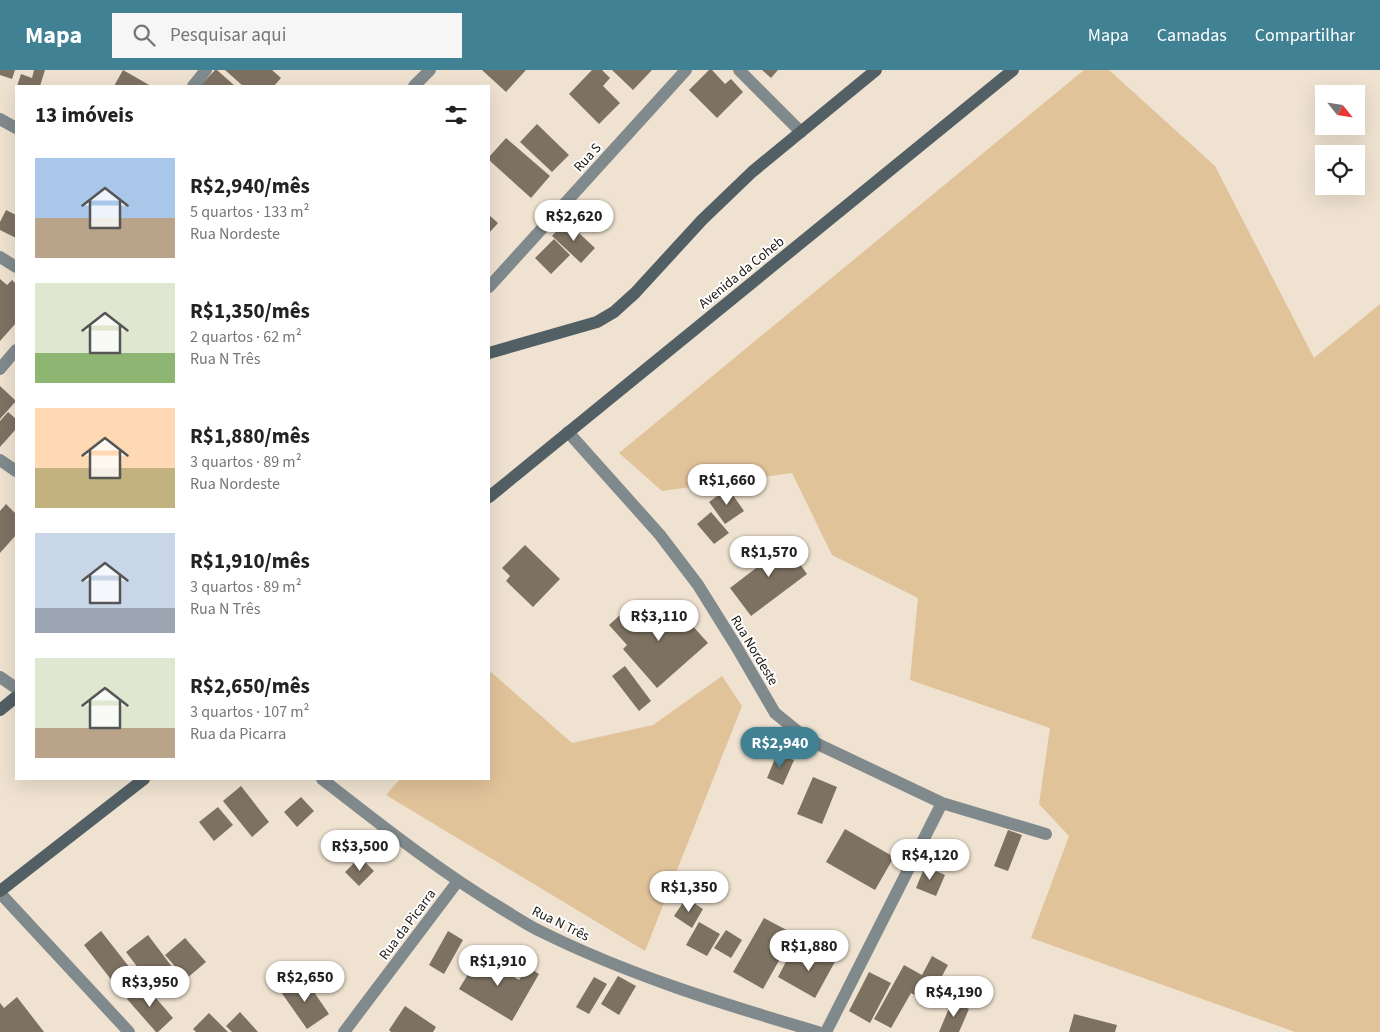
<!DOCTYPE html>
<html lang="pt">
<meta charset="utf-8">
<style>
:root{--surface:#fff;--page:#f6f6f6;--text:#222;--muted:#767676;--accent:#408193}
body{margin:0;font-family:"Source Sans 3",sans-serif;background:var(--page);color:var(--text);height:100vh;display:flex;flex-direction:column;font-size:19px;white-space:nowrap}
*{box-sizing:border-box;margin:0}
p{font-size:16px;color:var(--muted)}
.icon{flex:none;width:28px;height:28px;fill:none;stroke:currentColor;stroke-width:2;stroke-linecap:round;stroke-linejoin:round}
.map{position:relative;flex:1;overflow:hidden}
.panel{position:absolute;left:15px;top:15px;width:475px;height:695px;display:flex;flex-direction:column;background:var(--surface);border-radius:0px;box-shadow:0 5px 20px #0002}
.panel>*{flex:none}
.needle{width:32px;rotate:120deg}
.buttons{position:absolute;left:1315px;top:15px;display:grid;gap:10px}
.buttons a{display:grid;place-items:center;width:50px;height:50px;border-radius:0px;background:var(--surface);box-shadow:0 5px 20px #0002;font-size:25px}
.price{position:absolute;translate:-50% -42px;padding:0 11px;border-radius:18px;background:#fff;color:#222;font-size:16px;line-height:32px;filter:drop-shadow(0 1px 2px #0008)}
.price::after{content:'';position:absolute;left:50%;top:30px;width:15px;height:11px;margin-left:-8px;background:inherit;clip-path:polygon(0 0,100% 0,50% 100%)}
.price.selected{background:var(--accent);color:#fff}
ul{padding:0;list-style:none}
li{display:flex;align-items:center;gap:15px;height:125px;padding:0 20px}
li span{display:grid;place-items:center;flex:none;width:140px;height:100px;border-radius:0px;color:#555}
li>.icon{margin-inline-start:auto}
span .icon{width:60px;height:60px;fill:#fffc;stroke-width:1}
li b{font-size:21px}
h2{display:flex;justify-content:space-between;align-items:center;height:60px;padding:0 20px;font-size:21px}
header{display:flex;align-items:center;gap:30px;box-sizing:border-box;height:70px;padding:0 25px;background:var(--accent);color:#fff}
header strong{font-size:24px}
nav{display:flex;gap:28px;margin-inline-start:auto;font-size:18px}
.search{width:350px;height:45px;background:var(--page);display:flex;align-items:center;gap:12px;box-sizing:border-box;padding:0 18px;border-radius:0px;color:var(--muted);font-size:19px}
.map>svg:first-child{display:block}
.green{fill:#e1c39a}
.building{fill:#7d7262}
.lines{fill:none;stroke-linecap:round;stroke-linejoin:round}
.minor{stroke:#808a8d;stroke-width:12}
.secondary{stroke:#526065;stroke-width:12}
.labels{text-anchor:middle;stroke-width:4;stroke-linejoin:round;paint-order:stroke}
.street-label{font-size:14px;fill:#1a150f;stroke:#fff}
</style>
<header>
<strong>Mapa</strong>
<div class="search"><svg class="icon" aria-label="search" viewBox="0 0 24 24"><circle cx="10" cy="10" r="6"/><path d="M15 15l6 6"/></svg>Pesquisar aqui</div>
<nav><a>Mapa</a><a>Camadas</a><a>Compartilhar</a></nav>
</header>
<div class="map">
<svg width="1380" height="962" viewBox="0 0 1380 962">
<rect width="100%" height="100%" fill="#efe2d0"/>
<path class="green" d="M1084,0H1109L1215,96L1314,288L1380,234V962H1295L1031,868L1069,766L1039,734L1050,658L910,610L918,528L832,485L792,403L662,421L619,383Z
M491,602L572,673L653,655L722,606L742,636L645,881L386,725L400,709H489V605Z"/>
<path class="building" d="M0,0H15L12,9L0,5Z
M34,0H45L40,16H17L21,4L32,8Z
M123,0L151,16H114Z
M215,0H217L235,16H200Z
M225,0H272L281,8L274,16H243Z
M482,0H526L506,22Z
M592,0H602L610,8L603,16L620,33L599,54L569,24Z
M612,0H652L633,20Z
M709,0H712L725,14L731,9L743,22L717,48L689,20Z
M762,0H778L771,8Z
M537,54L569,85L552,102L520,72Z
M506,68L550,106L531,128L489,90V87Z
M6,140L16,145V168L0,160V152Z
M489,145L498,153L489,163Z
M566,151L595,178L581,193L552,166Z
M554,169L570,185L551,204L535,188Z
M0,209L7,215L12,210L16,214V253L0,271Z
M0,316L16,331L0,349Z
M8,342L16,349V359L0,377V351Z
M728,418L744,441L725,454L709,432Z
M6,434L16,444V465L0,483V441Z
M711,442L729,463L714,474L697,454Z
M782,469L807,504L751,546L730,518L760,495L756,488Z
M525,475L560,509L533,537L506,511L510,506L502,498Z
M673,534L708,573L657,618L623,579L627,575L609,555L631,535L649,555Z
M625,596L651,631L639,641L612,606Z
M777,684L794,690L783,715L767,708Z
M813,707L837,717L822,754L797,744Z
M241,716L269,752L252,767L223,731Z
M301,727L314,741L297,757L284,742Z
M218,737L233,755L214,771L199,752Z
M845,759L894,787L875,820L826,792Z
M1008,760L1022,765L1008,801L994,796Z
M360,787L374,801L359,816L345,802Z
M925,796L945,805L936,826L916,818Z
M686,828L703,839L692,858L674,846Z
M764,848L794,864L763,919L733,902Z
M699,852L720,864L707,886L686,875Z
M726,860L742,870L731,888L714,878Z
M101,861L137,907L120,921L84,875Z
M448,861L463,870L444,904L429,895Z
M148,865L176,902L154,919L126,882Z
M185,868L206,892L186,909L165,885Z
M815,876L837,888L815,928L778,907L789,886L805,894Z
M479,886L519,910L528,897L539,904L512,951L459,919Z
M932,886L948,895L928,932L911,923L891,958L874,949L904,895L922,905Z
M869,902L891,913L870,953L849,941Z
M303,906L329,944L307,959L281,922Z
M618,906L636,916L619,945L601,934Z
M594,907L607,914L589,944L576,937Z
M144,914L173,948L158,962H156L127,929Z
M17,927L44,962H0V933L4,938Z
M952,931L969,939L959,962H939Z
M405,936L436,957L433,962H391L389,960Z
M240,942L258,962H232L226,956Z
M209,943L228,962H196L193,959Z
M1074,944L1117,955L1115,962H1069Z"/>
<g class="lines">
<path class="minor" d="M739,0L801,62
M193,16L206,0
M414,16L430,0
M0,49L16,58
M0,187L16,197
M489,217L686,0
M0,299L16,280
M568,362L660,465L698,515L736,576L775,643L807,669L942,733L1046,764
M0,390L16,401
M0,607L16,618
M322,709C381,755 439,801 504,840C516,847 527,855 540,861C628,905 723,934 818,962
M0,823L129,962
M344,962L458,811
M826,962L942,733"/>
<path class="secondary" d="M489,283L597,252L614,242L635,223L702,150L752,102L876,0
M489,427L1013,0
M0,640L16,627
M0,821L144,709"/>
</g>
<g class="labels">
<g class="street-label">
<text transform="translate(587 87) rotate(-48)" y="5">Rua S</text>
<text transform="translate(741 202) rotate(-39)" y="5">Avenida da Coheb</text>
<text transform="translate(755 580) rotate(59)" y="5">Rua Nordeste</text>
<text transform="translate(561 853) rotate(26)" y="5">Rua N Três</text>
<text transform="translate(407 854) rotate(-53)" y="5">Rua da Picarra</text>
</g>
</g>
</svg>
<div class="buttons">
<a><svg class="needle" viewBox="-14 -14 28 28"><path d="M0-13l5 13h-10z" fill="#e53935"/><path d="M0 13l5-13h-10z" fill="#767676"/></svg></a>
<a><svg class="icon" aria-label="locate" viewBox="0 0 24 24"><circle cx="12" cy="12" r="6"/><path d="M12 2v4M12 18v4M2 12h4M18 12h4"/></svg></a>
</div>
<b class="price" style="left:574px;top:172px">R$2,620</b>
<b class="price" style="left:727px;top:436px">R$1,660</b>
<b class="price" style="left:769px;top:508px">R$1,570</b>
<b class="price" style="left:659px;top:572px">R$3,110</b>
<b class="price selected" style="left:780px;top:699px">R$2,940</b>
<b class="price" style="left:360px;top:802px">R$3,500</b>
<b class="price" style="left:930px;top:811px">R$4,120</b>
<b class="price" style="left:689px;top:843px">R$1,350</b>
<b class="price" style="left:809px;top:902px">R$1,880</b>
<b class="price" style="left:498px;top:917px">R$1,910</b>
<b class="price" style="left:305px;top:933px">R$2,650</b>
<b class="price" style="left:150px;top:938px">R$3,950</b>
<b class="price" style="left:954px;top:948px">R$4,190</b>
<section class="panel">
<h2>13 imóveis<svg class="icon" aria-label="filters" viewBox="0 0 24 24"><path d="M4 7h16M4 17h16"/><circle cx="9" cy="7" r="2"/><circle cx="15" cy="17" r="2"/></svg></h2>
<ul>
<li><span style="background:linear-gradient(#a9c7e8 60%,#b9a48a 0)"><svg class="icon" aria-label="home" viewBox="0 0 24 24"><path d="M3 11l9-7 9 7M6 9v11h12V9"/></svg></span><div><b>R$2,940/mês</b><p>5 quartos · 133 m²</p><p>Rua Nordeste</p></div></li>
<li><span style="background:linear-gradient(#dfe7d0 70%,#8fb573 0)"><svg class="icon" aria-label="home" viewBox="0 0 24 24"><path d="M3 11l9-7 9 7M6 9v11h12V9"/></svg></span><div><b>R$1,350/mês</b><p>2 quartos · 62 m²</p><p>Rua N Três</p></div></li>
<li><span style="background:linear-gradient(#ffd9b3 60%,#c2b280 0)"><svg class="icon" aria-label="home" viewBox="0 0 24 24"><path d="M3 11l9-7 9 7M6 9v11h12V9"/></svg></span><div><b>R$1,880/mês</b><p>3 quartos · 89 m²</p><p>Rua Nordeste</p></div></li>
<li><span style="background:linear-gradient(#c9d6e8 75%,#9aa5b1 0)"><svg class="icon" aria-label="home" viewBox="0 0 24 24"><path d="M3 11l9-7 9 7M6 9v11h12V9"/></svg></span><div><b>R$1,910/mês</b><p>3 quartos · 89 m²</p><p>Rua N Três</p></div></li>
<li><span style="background:linear-gradient(#dfe7d0 70%,#b9a48a 0)"><svg class="icon" aria-label="home" viewBox="0 0 24 24"><path d="M3 11l9-7 9 7M6 9v11h12V9"/></svg></span><div><b>R$2,650/mês</b><p>3 quartos · 107 m²</p><p>Rua da Picarra</p></div></li>
</ul>
</section>
</div>
